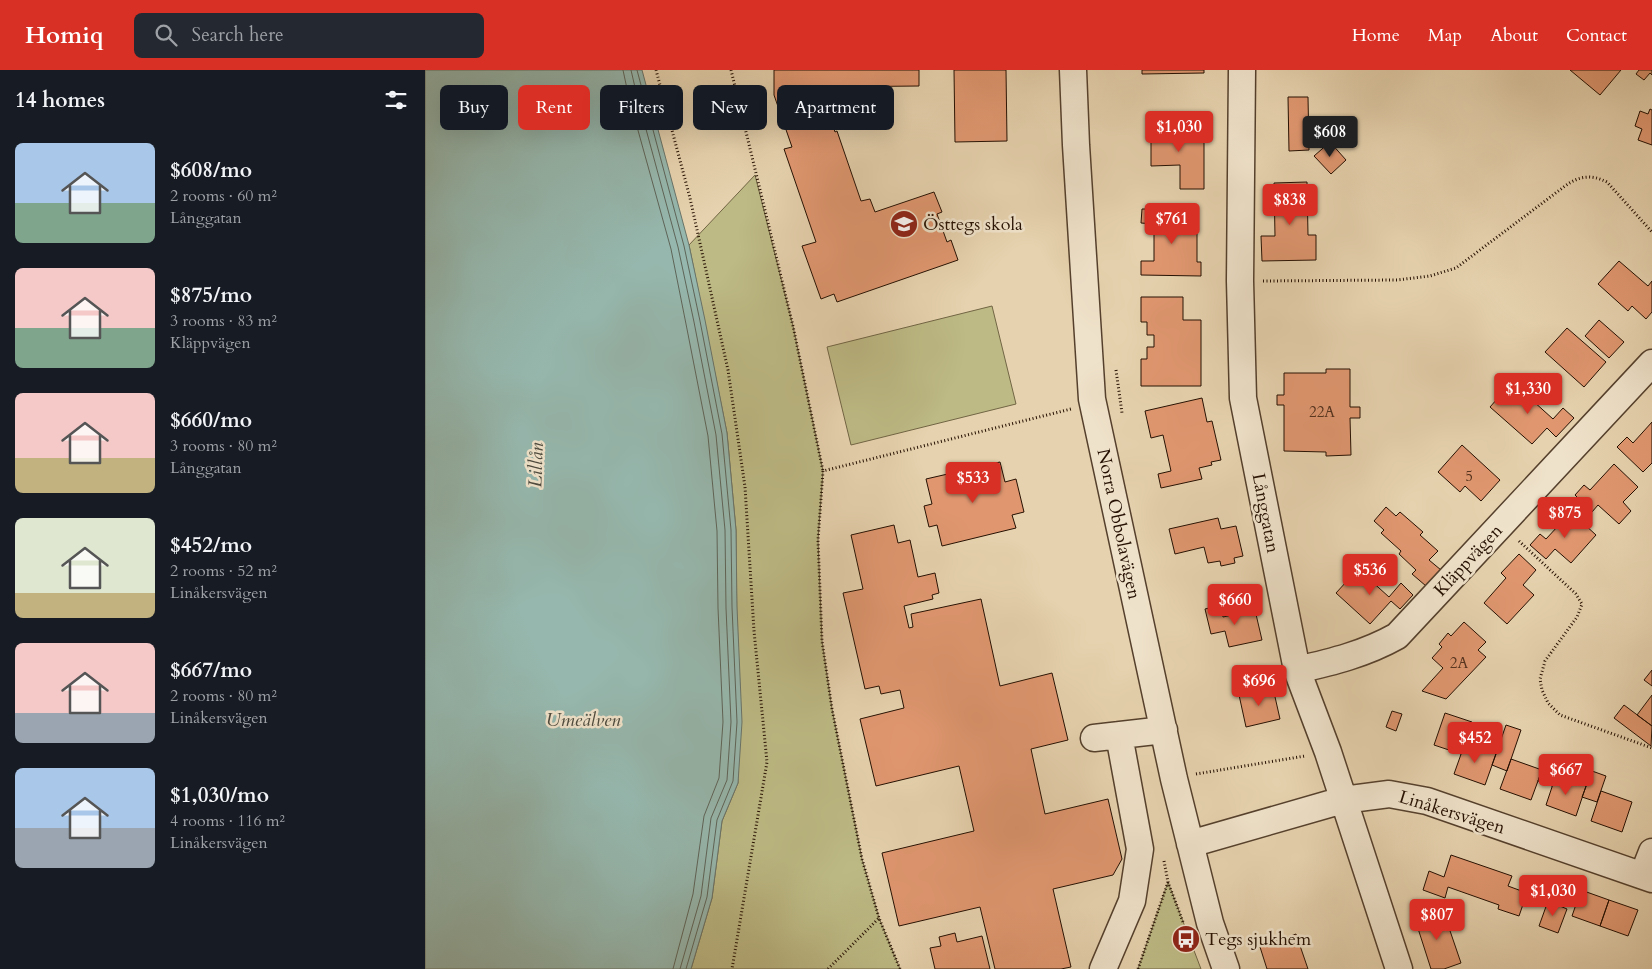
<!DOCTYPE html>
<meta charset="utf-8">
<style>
:root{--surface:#171b24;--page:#242831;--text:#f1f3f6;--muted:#9ea1a6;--accent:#d93025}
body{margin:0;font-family:Cardo,serif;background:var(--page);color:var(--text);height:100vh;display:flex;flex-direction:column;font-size:19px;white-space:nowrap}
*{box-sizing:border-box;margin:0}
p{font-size:16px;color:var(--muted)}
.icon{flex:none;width:28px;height:28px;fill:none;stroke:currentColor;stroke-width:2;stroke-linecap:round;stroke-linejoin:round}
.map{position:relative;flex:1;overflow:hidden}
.sheet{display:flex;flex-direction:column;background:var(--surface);width:425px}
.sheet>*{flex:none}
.banner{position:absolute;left:15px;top:15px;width:475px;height:45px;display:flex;gap:10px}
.price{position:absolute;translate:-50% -42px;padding:0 11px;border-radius:5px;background:var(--accent);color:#fff;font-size:16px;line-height:32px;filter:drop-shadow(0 1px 2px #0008)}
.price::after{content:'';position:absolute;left:50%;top:30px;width:15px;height:11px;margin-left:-8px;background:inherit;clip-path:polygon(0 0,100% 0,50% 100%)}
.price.selected{background:#222;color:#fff}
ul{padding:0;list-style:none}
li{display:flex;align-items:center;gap:15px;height:125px;padding:0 15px}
li span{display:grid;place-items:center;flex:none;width:140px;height:100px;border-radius:8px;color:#555}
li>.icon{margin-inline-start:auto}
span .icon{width:60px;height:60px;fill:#fffc;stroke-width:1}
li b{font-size:21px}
h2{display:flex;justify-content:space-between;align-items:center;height:60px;padding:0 15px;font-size:21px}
.tag{padding:0 18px;border-radius:8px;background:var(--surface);box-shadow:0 5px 20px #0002;font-size:18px;line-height:45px}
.tag.selected{background:var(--accent);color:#fff}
header{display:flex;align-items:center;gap:30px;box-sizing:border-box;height:70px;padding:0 25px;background:var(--accent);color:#fff}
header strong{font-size:24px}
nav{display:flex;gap:28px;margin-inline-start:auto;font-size:18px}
.search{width:350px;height:45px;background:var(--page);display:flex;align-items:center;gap:12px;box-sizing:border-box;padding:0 18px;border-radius:8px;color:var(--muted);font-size:19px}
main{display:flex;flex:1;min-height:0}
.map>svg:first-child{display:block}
.green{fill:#bdba85;stroke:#716544}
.water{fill:#96b7ad;stroke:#697469}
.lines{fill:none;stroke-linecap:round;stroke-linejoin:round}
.shore{stroke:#5e6458;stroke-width:1}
.building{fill:#e09770;stroke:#251002}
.minor-casing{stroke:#55402d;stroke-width:29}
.path{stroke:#251002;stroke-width:3;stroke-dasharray:1 2.5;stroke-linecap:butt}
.minor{stroke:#efe2ca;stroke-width:26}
.labels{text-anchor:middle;stroke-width:5;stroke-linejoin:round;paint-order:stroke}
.number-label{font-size:15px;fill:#54321e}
.poi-label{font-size:18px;fill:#251002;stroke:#efe2ca;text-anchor:start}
.street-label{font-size:18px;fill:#251002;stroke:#efe2ca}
.water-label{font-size:19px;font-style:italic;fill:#4d4a3e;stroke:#efe2ca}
</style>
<header>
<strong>Homiq</strong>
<div class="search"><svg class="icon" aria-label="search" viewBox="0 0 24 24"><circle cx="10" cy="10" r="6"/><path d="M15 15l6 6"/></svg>Search here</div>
<nav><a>Home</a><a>Map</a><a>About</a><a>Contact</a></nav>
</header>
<main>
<section class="sheet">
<h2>14 homes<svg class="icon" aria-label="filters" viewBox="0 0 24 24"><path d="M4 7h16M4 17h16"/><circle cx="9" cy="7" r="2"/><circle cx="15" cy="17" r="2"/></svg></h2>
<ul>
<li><span style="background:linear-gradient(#a9c7e8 60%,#7fa58c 0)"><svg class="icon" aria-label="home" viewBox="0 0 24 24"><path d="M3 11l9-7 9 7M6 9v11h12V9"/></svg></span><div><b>$608/mo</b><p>2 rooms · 60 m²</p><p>Långgatan</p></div></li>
<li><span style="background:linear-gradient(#f6c9c9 60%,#7fa58c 0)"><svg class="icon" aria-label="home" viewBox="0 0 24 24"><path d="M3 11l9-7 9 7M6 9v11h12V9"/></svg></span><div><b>$875/mo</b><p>3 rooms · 83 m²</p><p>Kläppvägen</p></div></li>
<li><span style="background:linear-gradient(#f6c9c9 65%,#c2b280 0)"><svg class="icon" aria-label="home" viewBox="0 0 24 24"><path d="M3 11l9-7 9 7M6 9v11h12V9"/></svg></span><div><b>$660/mo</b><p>3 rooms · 80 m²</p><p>Långgatan</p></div></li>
<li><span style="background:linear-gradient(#dfe7d0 75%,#c2b280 0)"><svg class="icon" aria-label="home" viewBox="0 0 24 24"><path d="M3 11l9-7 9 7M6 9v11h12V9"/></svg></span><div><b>$452/mo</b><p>2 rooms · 52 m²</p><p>Linåkersvägen</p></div></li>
<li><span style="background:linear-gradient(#f6c9c9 70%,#9aa5b1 0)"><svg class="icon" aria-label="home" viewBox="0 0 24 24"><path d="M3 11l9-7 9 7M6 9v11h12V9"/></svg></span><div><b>$667/mo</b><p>2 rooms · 80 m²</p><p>Linåkersvägen</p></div></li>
<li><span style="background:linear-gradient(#a9c7e8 60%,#9aa5b1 0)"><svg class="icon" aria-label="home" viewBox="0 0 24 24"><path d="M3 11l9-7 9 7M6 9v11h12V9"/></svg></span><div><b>$1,030/mo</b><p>4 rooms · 116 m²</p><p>Linåkersvägen</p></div></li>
</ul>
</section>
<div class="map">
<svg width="1227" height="899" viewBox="0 0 1227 899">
<rect width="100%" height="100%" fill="#e6d2ae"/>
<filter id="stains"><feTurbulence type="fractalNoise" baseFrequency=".004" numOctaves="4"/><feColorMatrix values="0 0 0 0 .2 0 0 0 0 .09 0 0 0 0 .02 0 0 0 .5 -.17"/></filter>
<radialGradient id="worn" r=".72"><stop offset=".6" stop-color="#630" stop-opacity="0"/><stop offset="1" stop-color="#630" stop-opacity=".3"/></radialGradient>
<path class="green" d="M330,105L368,256L398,401L393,470L397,571L407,639L437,789L454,848L475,899H266L287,828L297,751L313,713L311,460L302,363L264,175Z
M567,236L591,334L426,375L402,277Z
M743,812L776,899H713Z"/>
<path class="water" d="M0,0H217L264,175L280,250L302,363L311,460L312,537L317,652L313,713L297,751L287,828L266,899H0Z"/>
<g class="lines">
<path class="shore" d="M198,0L204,28L246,179L261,254L283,366L292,461L293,538L298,652L294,708L279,746L268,824L248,899
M206,0L212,26L253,177L269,252L291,365L300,460L301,538L306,652L302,710L286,748L276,826L255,899
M212,0L259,176L275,251L297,364L306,460L307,537L312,652L308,711L292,750L282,827L261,899"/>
</g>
<path class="building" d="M349,0H494V16L386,17L400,51L406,49L410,62L412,61L436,131L445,129L450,142L509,122L517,142L512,144L522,172L526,170L533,190L412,232L409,224L396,229L377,176L391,172L359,79L367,77L349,25Z
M529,0H581L582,71L530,72Z
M717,0H779V3L717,4Z
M1145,0H1196L1175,25Z
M1214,0H1227V5L1225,3L1219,10L1211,4Z
M863,27H883L884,80L864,81Z
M1225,39L1227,40V75L1213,70L1217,59L1210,56L1215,41L1223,44Z
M730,52H757L758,66L779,65V119H755V95L726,96V66H730Z
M905,72L921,90L906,104L889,86Z
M882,112L883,165H891V190L837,191L836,166H850L849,113Z
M717,139H756V154H772V192H776V206L716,205V191H729V154L716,153Z
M1194,191L1223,216L1227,211V242L1221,249L1207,236L1203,241L1173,214Z
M716,227H758V250H776V316H716V289H722V277H729V265H722V252H716Z
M1174,250L1199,272L1184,288L1160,266Z
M1142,258L1181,292L1159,317L1120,282Z
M901,299H925V337H935V348H925L926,385L901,386V382L859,381V335H852V325H859V303H901Z
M1087,312L1128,349L1138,338L1149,348L1131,367L1122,358L1107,374L1065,337Z
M777,328L782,352L787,351L796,390L786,392L787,395L774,398L777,409L736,418L733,404L746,401L738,365L726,368L720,341Z
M1227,352V393L1218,402L1192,377L1202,367L1208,373Z
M1037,375L1075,410L1056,431L1040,416L1035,422L1013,402Z
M575,392L580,412L591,409L599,442L587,445L591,458L517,476L512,455L504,457L499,436L507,434L501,409Z
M1189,394L1213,417L1198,432L1206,441L1194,454L1173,435L1167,442L1150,425L1159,415L1165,420Z
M961,437L971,446L975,442L998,462L995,465L1013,481L1004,490L1016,500L1001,516L987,504L991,500L974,484L976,481L956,463L959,460L949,451Z
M1146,442L1171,465L1146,493L1130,479L1121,489L1105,475L1115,464L1121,469Z
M793,448L796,459L811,456L818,486L809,488L810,493L796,496L795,491L783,493L779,477L750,484L744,459Z
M469,455L473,473L485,470L493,507L510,503L514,523L507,525L508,529L479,536L484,558L488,557L486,544L556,529L575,616L627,603L643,670L606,679L620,744L683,729L697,789L688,805L628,819L646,897L636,899H570L555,837L474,856L457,783L549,761L534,696L451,716L435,649L479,638L475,620L456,624L454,616L440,619L418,523L438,519L426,465Z
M1094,484L1111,500L1098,515L1109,525L1082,554L1059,533L1081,508L1076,503Z
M933,499L964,527L976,513L988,525L975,539L966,531L945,554L911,523Z
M796,535L798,547L830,540L837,570L804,577L800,561L786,564L780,539Z
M1039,552L1061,572L1053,580L1061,587L1021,629L997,621L1018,598L1007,588L1017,577L1014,574L1023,563L1026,566Z
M1227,600V616L1219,610Z
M848,618L855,649L821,657L814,625Z
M1227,625V656L1212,645Z
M1199,635L1227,656L1226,676L1189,648Z
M967,641L977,644L971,661L961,657Z
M1020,643L1047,652L1036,684L1009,675Z
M1081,655L1096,660L1082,701L1067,695Z
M1040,673L1071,684L1060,715L1029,704Z
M1122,685L1136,690L1127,716L1113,711Z
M1086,689L1117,700L1106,730L1075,719Z
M1167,701L1181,706L1172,732L1157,727Z
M1131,705L1161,716L1151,746L1121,735Z
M1176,721L1207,732L1197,762L1166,751Z
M1026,785L1087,806L1083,816L1102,823L1094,846L1073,839L1074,835L1023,817L1020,828L998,820L1004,801L1019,807Z
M1156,820L1184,830L1175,856L1147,846Z
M1184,830L1213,840L1203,866L1175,856Z
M1123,831L1142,839L1133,863L1114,856Z
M1010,838L1015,851L1021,849L1036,893L1019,899H1006L989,846Z
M530,863L532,872L557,866L565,899H510L505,878L516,876L514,867Z
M871,864L883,899H842L835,877Z"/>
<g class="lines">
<defs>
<path id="minor" d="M648,0L651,75L667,329L749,709L785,853L801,899
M817,0L815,211L818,328L872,600L903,682L974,899
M872,600C907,592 940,584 972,566L1227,293
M669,668L739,660
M765,774L918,730L964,724L1002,731L1227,809
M1218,805L1227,782
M678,899L707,831L715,779L694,665"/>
</defs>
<use href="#minor" class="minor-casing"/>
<path class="path" d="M231,0L265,128L303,300L320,417L329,561L342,692L307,899
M306,0L368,256L398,401
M838,211L972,210L1005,206L1031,198L1140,116C1154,106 1166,104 1182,112L1227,162
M691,300L697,343
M1094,471L1151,524L1157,534L1152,547L1120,591L1115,609L1117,620L1123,633L1135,645L1227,678
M771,704L880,686
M739,791L743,812L758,852
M403,899L454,848
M475,899L454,848L437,789L407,639L397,571L393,470L398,401L646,339
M713,899L743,812"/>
<use href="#minor" class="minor"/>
</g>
<defs>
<symbol id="school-disc" viewBox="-11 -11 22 22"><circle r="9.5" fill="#8f2418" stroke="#efe2ca"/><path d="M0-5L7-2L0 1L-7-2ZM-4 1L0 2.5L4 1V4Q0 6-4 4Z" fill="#fff"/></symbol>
<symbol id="bus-disc" viewBox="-11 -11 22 22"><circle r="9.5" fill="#8f2418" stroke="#efe2ca"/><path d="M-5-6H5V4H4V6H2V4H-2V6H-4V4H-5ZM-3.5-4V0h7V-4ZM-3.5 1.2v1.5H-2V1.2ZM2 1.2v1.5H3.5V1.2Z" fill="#fff"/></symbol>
</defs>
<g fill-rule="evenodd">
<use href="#school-disc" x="463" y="138" width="32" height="32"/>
<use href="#bus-disc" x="745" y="853" width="32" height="32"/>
</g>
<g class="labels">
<g class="number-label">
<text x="897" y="347">22A</text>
<text x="1044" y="411">5</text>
<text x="1034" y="598">2A</text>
</g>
<g class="poi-label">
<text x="498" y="160">Östtegs skola</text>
<text x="780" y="875">Tegs sjukhem</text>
</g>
<g class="street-label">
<text transform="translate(841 443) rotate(79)" y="6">Långgatan</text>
<text transform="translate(694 454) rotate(78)" y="6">Norra Obbolavägen</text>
<text transform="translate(1043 490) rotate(-47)" y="6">Kläppvägen</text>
<text transform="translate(1027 742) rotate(17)" y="6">Linåkersvägen</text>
</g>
<g class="water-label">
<text transform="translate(110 395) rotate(-88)" y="7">Lillån</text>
<text x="158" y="656">Umeälven</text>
</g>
</g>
<rect width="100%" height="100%" filter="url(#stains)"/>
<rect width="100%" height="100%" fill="url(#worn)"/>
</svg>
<b class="price" style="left:754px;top:83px">$1,030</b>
<b class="price selected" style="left:905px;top:88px">$608</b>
<b class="price" style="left:865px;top:156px">$838</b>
<b class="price" style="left:747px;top:175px">$761</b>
<b class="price" style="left:1103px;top:345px">$1,330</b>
<b class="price" style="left:548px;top:434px">$533</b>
<b class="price" style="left:1140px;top:469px">$875</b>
<b class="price" style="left:945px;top:526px">$536</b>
<b class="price" style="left:810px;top:556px">$660</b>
<b class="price" style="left:834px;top:637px">$696</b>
<b class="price" style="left:1050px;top:694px">$452</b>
<b class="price" style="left:1141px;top:726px">$667</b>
<b class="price" style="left:1128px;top:847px">$1,030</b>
<b class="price" style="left:1012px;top:871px">$807</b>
<div class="banner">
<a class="tag">Buy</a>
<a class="tag selected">Rent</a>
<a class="tag">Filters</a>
<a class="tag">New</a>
<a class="tag">Apartment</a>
</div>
</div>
</main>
